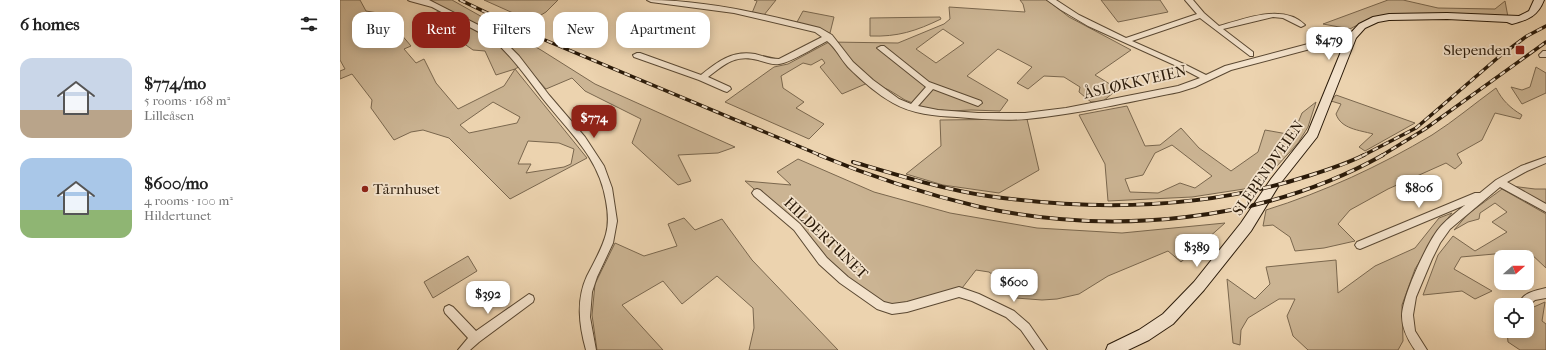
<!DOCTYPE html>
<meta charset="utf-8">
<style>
:root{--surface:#fff;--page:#f6f6f6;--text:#222;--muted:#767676;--accent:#8f2418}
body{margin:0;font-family:"IM FELL French Canon",serif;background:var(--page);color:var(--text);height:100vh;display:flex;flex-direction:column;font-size:15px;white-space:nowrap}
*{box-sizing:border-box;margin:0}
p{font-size:13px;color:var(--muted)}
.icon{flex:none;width:22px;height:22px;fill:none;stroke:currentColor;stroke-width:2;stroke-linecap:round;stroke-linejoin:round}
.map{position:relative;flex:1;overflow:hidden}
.details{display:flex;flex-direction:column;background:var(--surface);width:340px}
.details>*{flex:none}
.banner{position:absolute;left:12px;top:12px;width:380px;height:36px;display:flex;gap:8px}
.needle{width:26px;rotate:69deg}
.fabs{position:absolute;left:1154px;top:250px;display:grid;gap:8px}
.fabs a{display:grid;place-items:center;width:40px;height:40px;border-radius:8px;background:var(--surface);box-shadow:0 2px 10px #0003;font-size:20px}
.price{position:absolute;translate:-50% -34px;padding:0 9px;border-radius:8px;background:#fff;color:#222;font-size:13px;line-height:26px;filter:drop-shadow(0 1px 2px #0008)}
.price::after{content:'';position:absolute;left:50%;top:24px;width:12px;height:9px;margin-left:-6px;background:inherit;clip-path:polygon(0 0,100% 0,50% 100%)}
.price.on{background:var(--accent);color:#fff}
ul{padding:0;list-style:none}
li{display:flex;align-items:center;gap:12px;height:100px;padding:0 20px}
li span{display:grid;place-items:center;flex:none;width:112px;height:80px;border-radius:12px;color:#555}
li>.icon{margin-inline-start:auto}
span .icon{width:48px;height:48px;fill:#fffc;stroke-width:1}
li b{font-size:17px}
h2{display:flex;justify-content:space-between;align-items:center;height:48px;padding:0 20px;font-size:17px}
.tag{padding:0 14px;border-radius:12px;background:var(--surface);box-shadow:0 2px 10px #0003;font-size:14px;line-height:36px}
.tag.on{background:var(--accent);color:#fff}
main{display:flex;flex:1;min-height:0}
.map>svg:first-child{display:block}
.green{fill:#cbb493;stroke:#7a674e;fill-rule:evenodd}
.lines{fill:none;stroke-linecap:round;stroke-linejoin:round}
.street-casing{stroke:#5a4832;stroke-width:2}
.secondary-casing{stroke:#2a1a09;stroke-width:2}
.street{fill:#f3e2cb;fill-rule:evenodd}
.secondary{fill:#f3e2cb;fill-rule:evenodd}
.rail-far1-casing{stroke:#2a1a09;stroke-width:3.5}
.rail-casing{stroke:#2a1a09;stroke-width:4}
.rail-far1{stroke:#f3e2cb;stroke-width:2;stroke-dasharray:6;stroke-linecap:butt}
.rail{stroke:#f3e2cb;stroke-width:2.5;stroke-dasharray:8;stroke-linecap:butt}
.poi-dot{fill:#8f2418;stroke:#f3e2cb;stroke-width:1.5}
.labels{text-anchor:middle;stroke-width:3.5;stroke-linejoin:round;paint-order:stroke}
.poi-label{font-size:15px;fill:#2a1a09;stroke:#f3e2cb;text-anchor:end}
.street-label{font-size:15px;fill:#2a1a09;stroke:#f3e2cb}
</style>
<main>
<section class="details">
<h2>6 homes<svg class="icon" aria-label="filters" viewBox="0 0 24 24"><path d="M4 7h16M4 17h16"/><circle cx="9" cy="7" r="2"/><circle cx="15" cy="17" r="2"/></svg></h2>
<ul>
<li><span style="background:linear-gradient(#c9d6e8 65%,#b9a48a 0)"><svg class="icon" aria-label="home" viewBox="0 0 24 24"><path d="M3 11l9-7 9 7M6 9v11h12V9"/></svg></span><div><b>$774/mo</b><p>5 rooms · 168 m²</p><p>Lilleåsen</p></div></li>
<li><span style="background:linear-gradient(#a9c7e8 65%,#8fb573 0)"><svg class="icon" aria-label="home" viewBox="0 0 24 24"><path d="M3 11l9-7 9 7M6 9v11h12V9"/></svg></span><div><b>$600/mo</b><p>4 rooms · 100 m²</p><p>Hildertunet</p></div></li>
</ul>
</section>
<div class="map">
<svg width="1206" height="350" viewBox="0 0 1206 350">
<rect width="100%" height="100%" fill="#ecd3af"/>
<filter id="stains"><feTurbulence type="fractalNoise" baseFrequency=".005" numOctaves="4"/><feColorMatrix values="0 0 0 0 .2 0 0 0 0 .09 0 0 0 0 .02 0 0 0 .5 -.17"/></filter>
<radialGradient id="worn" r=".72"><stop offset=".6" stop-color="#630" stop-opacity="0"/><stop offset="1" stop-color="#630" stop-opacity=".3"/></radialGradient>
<path class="green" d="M0,0H20L26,11L44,14L71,46L64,49L76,63L84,59L96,83L118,109L164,86L175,69L156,75L145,51L133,50L123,43L111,41L102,36L93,27L101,23L92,14L104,9L91,0H112L201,50L255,84L395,147L378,153L338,155L351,181L338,185L292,143L301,119L245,91L232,78L206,89L184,64L175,69L247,158L170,199L109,138L83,130L71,132L54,140L31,108L32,100L12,74L0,79V71L5,69L0,60ZM153,102L180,117L177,123L129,133L120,125ZM188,141L219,143L234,149L231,164L224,167L186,173L191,164H178Z
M144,0H218L206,12L191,21Z
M414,0H436L424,15L412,13L417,1Z
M680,0H707L729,17L791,50L755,75L778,89L763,101L751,102L739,92L740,87L724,77L704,76L688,89L677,83L692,67L658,49L627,76L668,100L660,111L631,110L610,111L588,109L565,100L549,90L530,82L502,94L480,67L485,63L482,59L471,65L463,63L441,76L443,88L464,102L456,108L484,124L469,139L385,102L434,67L448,64L489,42L558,43L604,24L610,19L609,7L685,12L683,4ZM603,29L624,43L596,63L576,49Z
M761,0H820L828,12L778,22Z
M1048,0H1063L1098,8L1155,9L1165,1L1168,17L1050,15L1019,24L1010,29L983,24Z
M463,11L494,17L490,33L457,22Z
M600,17L601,19C576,31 558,37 530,36V18Z
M1196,67L1206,73V93L1182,104L1171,87L1182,90L1190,87Z
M1156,88C1162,100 1170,108 1182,115L1180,119L1155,113L1142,140L1117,154L1122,163L1115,169L1106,163L1048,189L1010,210L998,224L1015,241L984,248L955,251L950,237L933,225L923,226L926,210C984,192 1040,166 1092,135C1114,121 1134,104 1156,88Z
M996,95L1075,123L1025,151L1019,147L1033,134C1019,130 1001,129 996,114L1001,104L991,101Z
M976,102L968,127L958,143L926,178L915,185L904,189L852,197L768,201L765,164L739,115L787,106L805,146L820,145L841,128L859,148L891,171L918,152L925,130L953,135L962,113ZM832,145L872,176L855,188L840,183L818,193L790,192L785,179L803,175L815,153Z
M687,119L699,170L659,193L603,185L566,174L601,146L600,120Z
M458,159L534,192L610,213L697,228L782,233L885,223L841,262L828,251L768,276L739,294L717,299L702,300L676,298L661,281L649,272L636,270L619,292L552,309L504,280L457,227L405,181L451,185L437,172Z
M1171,186L1195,189H1206V205Z
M1162,189L1206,214V268L1188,251L1121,257L1114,269L1152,291L1135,299L1122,291L1083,295L1098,255L1113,236L1135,251L1167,232L1152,222L1167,212L1155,203L1140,213L1139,219L1128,222L1114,230L1128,214Z
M1112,213L1101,227L1075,269L1062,305L1063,341L1058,350H968L953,336L947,316L955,299H939L908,318L901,330L900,345L893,343L887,279L915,299L930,284L926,267L996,260L998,293L1035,266L1075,248L1099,218Z
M344,218L355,230L382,219L412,260L498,350H409L414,328L413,308L377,276L342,304L323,281L282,305L323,350H257L252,315L255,284L275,243L304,256L337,246L328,224Z
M128,256L137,271L93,298L84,282Z
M1205,302L1202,321L1206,324V350H1180L1168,342L1167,331H1187V310Z"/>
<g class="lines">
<defs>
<path id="street" d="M68,0H89L158,35L179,56L209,95L245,137L264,166L272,188L277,221L273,243L257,277L252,292L250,317L256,350H246C239,325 236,300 247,276C254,262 262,249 266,234C269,223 268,212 266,201C259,157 229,132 203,99C187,78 172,56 152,39L92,7L70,1Z
M307,0C365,0 424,14 480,28L492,35L513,62L533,80L559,99L571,104L586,87L537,48L541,46H544L589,82L641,101L642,103L638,106L593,89L578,106L598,110L638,113H685L726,108L838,86L860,78L841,68L748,26L721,10L707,0H716L739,15L786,38L857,14L845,0H853L864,13L879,26C905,19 943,3 965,25L961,27L943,18L933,17L883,29L913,52V56H910L860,18L792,41L846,65L866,75L885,66L968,44L991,29L1003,30L1016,37L1012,39L992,33L974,48L891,70L855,87L839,92C789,102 738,114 687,119C664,121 640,119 617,117C595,116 572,114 553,103C537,94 521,80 508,67C500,58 496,48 487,41C475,47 452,62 439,64C432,65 425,62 418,60C395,54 385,64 368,77L390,87L391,89L387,92L384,91L359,80L294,57L293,55L297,53H300L361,75C377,62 392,50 415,54C423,56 431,59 439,59L482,37L475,32L394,13L311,2Z
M1203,51H1206V57H1200L1199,55Z
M1206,157V163L1187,171L1167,182L1206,204V212L1160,187L1110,229L1100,243L1092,259L1076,297L1073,315L1075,331L1087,350H1075C1068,340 1062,329 1062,316C1062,297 1088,240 1101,226C1108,218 1117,212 1125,205L1020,249L1017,248L1015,245L1017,242L1135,193H1140L1156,180L1181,166Z
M417,189L420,190L460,224L487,258L508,277L544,302L552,304L567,302L619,287L639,294L674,311L689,324L707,350H695L681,330L666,317L632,301L619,297L567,312L552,314L537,309L500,283L479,264L454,230L414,196L412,193L414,190Z
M1206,288V298L1195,300L1187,307V305H1180L1179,303C1184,292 1195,291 1206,288Z
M189,294L193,296L194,299L193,302L139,342L130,350H118L128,338L105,313L104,310L105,307L109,305L113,307L136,331Z"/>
<path id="secondary" d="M1194,0H1204C1198,16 1188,20 1172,24L1167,22L1107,19L1049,20L1038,22L1025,28L1016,38L977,137L939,185L911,231L864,290L833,324L809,340L788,350H766L768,345L799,330L823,314L854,282L901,223L931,179L968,132L1007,37L1019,24L1033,17L1049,14L1107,13L1179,16L1189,11Z"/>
</defs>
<use href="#street" class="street-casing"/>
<use href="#secondary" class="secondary-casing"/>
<use href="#street" class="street"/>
<use href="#secondary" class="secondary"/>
<defs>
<path id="rail-far1" d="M120,0L200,38L482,156
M1022,156L1076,128L1161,55L1187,36L1206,26
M1041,156L1085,129L1206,42"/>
<path id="rail" d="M479,155C532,177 585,194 640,207C773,236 923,222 1043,155
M513,162C557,175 602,189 648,196C753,211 865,209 968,176C987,170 1006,164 1024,155"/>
</defs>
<use href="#rail-far1" class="rail-far1-casing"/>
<use href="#rail" class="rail-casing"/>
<use href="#rail-far1" class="rail-far1"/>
<use href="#rail" class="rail"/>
</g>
<g class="poi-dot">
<rect x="1175" y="45" width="10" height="10" rx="2"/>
<circle cx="25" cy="189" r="4"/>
</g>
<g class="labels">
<g class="poi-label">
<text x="1171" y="55">Slependen</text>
<text x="33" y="194" text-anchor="start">Tårnhuset</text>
</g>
<g class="street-label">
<text transform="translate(795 82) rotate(-13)" y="5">ÅSLØKKVEIEN</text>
<text transform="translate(928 168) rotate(-55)" y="5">SLEPENDVEIEN</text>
<text transform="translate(486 238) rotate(44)" y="5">HILDERTUNET</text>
</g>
</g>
<rect width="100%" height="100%" filter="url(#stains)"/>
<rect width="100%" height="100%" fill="url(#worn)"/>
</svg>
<div class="fabs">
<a><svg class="needle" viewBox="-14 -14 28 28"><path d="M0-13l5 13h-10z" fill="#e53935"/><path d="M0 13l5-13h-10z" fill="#767676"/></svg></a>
<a><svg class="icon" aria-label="locate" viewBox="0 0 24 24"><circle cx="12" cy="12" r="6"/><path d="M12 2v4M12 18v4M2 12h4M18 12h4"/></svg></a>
</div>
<b class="price" style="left:989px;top:61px">$479</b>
<b class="price on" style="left:254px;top:139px">$774</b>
<b class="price" style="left:1079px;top:209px">$806</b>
<b class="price" style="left:857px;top:268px">$389</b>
<b class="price" style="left:674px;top:303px">$600</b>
<b class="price" style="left:148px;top:315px">$392</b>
<div class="banner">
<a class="tag">Buy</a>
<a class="tag on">Rent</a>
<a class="tag">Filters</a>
<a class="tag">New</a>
<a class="tag">Apartment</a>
</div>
</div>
</main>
